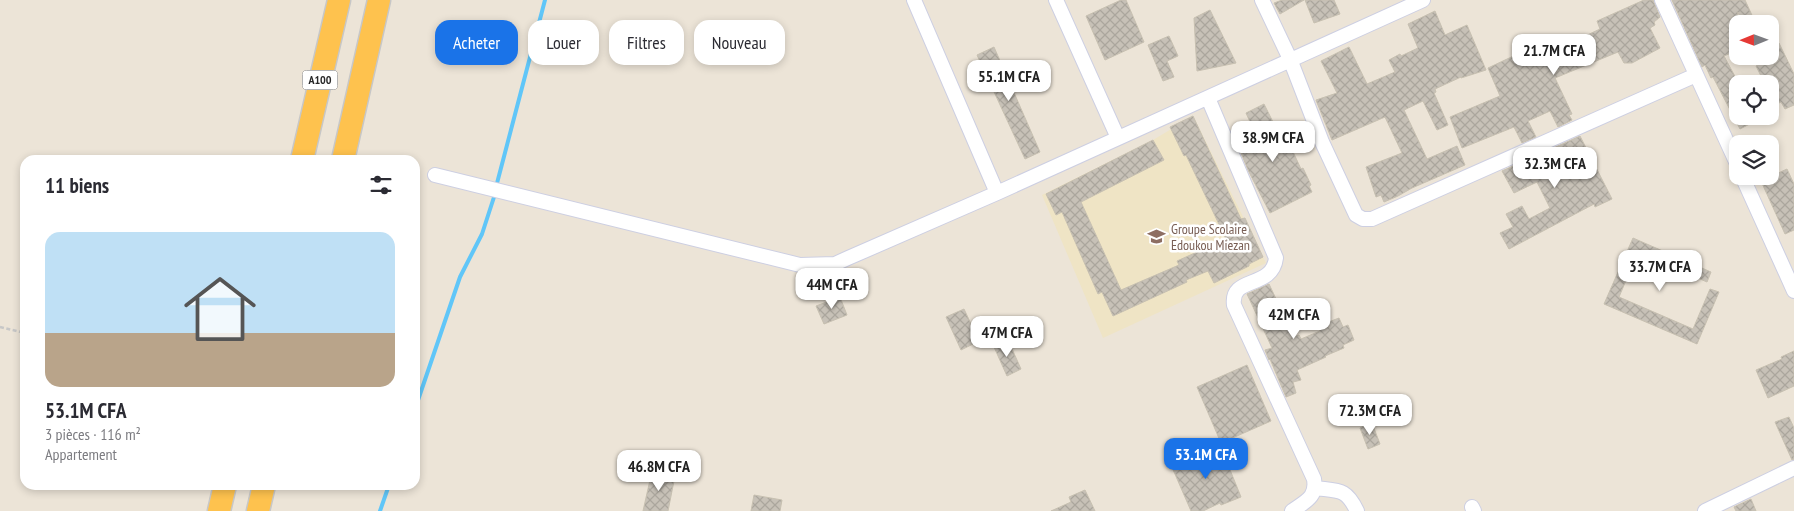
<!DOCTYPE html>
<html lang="fr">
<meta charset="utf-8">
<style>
:root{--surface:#fff;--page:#f2f2f3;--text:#2b2b33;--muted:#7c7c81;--accent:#1a73e8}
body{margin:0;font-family:"PT Sans Narrow",sans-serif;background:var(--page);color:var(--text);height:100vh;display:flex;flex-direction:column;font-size:19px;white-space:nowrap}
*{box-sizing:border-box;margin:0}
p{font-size:16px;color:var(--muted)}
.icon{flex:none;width:28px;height:28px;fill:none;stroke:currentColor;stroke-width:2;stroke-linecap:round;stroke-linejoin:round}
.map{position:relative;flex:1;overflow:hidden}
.sheet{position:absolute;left:20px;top:155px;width:400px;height:335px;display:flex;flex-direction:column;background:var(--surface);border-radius:15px;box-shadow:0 2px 8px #0003}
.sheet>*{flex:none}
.guide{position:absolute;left:435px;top:20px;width:475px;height:45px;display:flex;gap:10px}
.needle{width:32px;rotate:269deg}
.controls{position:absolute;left:1729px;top:15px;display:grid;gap:10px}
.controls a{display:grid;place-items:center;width:50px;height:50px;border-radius:10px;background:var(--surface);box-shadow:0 2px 8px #0003;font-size:25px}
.price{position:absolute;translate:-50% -42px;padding:0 11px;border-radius:10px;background:#fff;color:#222;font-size:16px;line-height:32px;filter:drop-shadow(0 1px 2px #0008)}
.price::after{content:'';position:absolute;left:50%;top:30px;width:15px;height:11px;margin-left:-8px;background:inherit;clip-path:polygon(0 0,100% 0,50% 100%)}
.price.current{background:var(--accent);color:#fff}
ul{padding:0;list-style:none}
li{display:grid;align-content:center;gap:10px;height:265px;padding:0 25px}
li span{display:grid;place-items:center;height:155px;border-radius:15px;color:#555}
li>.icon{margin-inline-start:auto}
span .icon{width:90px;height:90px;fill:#fffc;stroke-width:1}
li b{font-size:21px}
h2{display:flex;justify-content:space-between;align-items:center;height:60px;padding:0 25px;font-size:21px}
.chip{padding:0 18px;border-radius:15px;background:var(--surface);box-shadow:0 2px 8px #0003;font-size:18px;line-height:45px}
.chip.current{background:var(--accent);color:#fff}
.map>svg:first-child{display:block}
.education{fill:#efe4c5}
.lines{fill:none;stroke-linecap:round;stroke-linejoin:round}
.stream{stroke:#60c6f8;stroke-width:4}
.building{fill:url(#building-cross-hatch);stroke:#c7c0b1}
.minor-casing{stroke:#cdcfe2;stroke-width:16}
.trunk-casing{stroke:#c7c7c7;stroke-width:25}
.path{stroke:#c7c7c7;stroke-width:2.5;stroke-dasharray:4 2.5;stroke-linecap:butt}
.minor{stroke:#fff;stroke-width:14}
.trunk{stroke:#fec24e;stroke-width:22}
.labels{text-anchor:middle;stroke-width:5;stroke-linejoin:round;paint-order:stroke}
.shield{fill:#fff;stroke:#686868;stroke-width:1}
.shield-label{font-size:12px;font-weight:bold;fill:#282828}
.education-label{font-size:14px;fill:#785e54;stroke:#fff;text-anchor:start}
</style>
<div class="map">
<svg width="1794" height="511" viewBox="0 0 1794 511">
<defs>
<pattern id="building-cross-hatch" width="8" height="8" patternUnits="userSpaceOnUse" patternTransform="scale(1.25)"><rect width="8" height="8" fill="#c7c1b7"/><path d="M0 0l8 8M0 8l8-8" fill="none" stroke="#aba69d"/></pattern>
</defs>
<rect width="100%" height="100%" fill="#ece4d7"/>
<path class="education" d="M1193,116L1266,263L1103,338L1042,195L1153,140Z"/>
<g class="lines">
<path class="stream" d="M496,187L545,0
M415,409L460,277L482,234L495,194
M380,511L389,485"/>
</g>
<path class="building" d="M1121,0H1126L1144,42L1105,60L1086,16Z
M1282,0H1304L1280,14L1274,3Z
M1305,0H1334L1340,14L1314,23Z
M1644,0H1653L1660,17L1654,22L1655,25L1650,28L1660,48L1632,63H1624L1618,52L1555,78L1572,114L1569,115L1572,120L1558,127L1550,111L1528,121L1536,137L1522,143L1514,127L1462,148L1450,117L1500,96L1488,68L1539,44L1545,55L1580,37L1581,38L1600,29L1597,21Z
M1672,0H1745L1756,24H1743L1738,12V50L1724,56L1738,82V116H1765L1740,129L1713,77L1711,78L1705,65L1702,67Z
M1210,10L1236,63L1197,71L1194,18Z
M1435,11L1445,35L1467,25L1486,70L1461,78V77L1435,89L1436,92L1434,93L1448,125L1437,130L1423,101L1404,110L1427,159L1457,146L1465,165L1412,188L1398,196L1384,202L1381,195L1376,197L1366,167L1402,153L1385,117L1332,140L1316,100L1337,93L1321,61L1349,47L1367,84L1395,72L1389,60L1400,54L1401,56L1418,48L1408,24Z
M1169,36L1178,56L1167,61L1174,77L1163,81L1148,45Z
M1779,43L1794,74V105L1785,109L1781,102L1775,105L1770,96V75L1762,78L1756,66L1762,63L1759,56H1770V47Z
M994,47L1040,152L1025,159L977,55Z
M1264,104L1276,128L1281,126L1301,169L1303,168L1311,185L1309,186L1312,192L1270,213L1248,170L1239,148L1252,142L1249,136L1255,133L1246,113Z
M1193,116L1241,219L1245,218L1263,257L1249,264V266L1214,283L1208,271L1186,280L1187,282L1113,316L1102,292L1098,294L1062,212L1056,215L1046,194L1153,140L1164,160L1081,202L1121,290L1179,265L1177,261L1226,239L1186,155L1184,156L1170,127Z
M1580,136L1612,199L1595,207L1594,204L1509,249L1500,233L1513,227L1506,214L1522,206L1529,219L1550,208L1537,182L1514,193L1502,171Z
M1787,169L1794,184V230L1785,234L1761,181Z
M1633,238L1711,272L1707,282L1638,252L1619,297L1693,329L1710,289L1719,292L1697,344L1604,304Z
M1269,284L1294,337L1299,335L1301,339L1320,331L1318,326L1339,318L1343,327L1348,325L1354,340L1343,345L1344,348L1325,356L1326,357L1297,370L1301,380L1293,382L1296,393L1286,397L1270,359L1269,360L1265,350L1272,348L1247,294Z
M840,297L847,315L824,324L816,306Z
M964,309L979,341L961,350L946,317Z
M1008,340L1021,369L1007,376L994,347Z
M1794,351V386L1768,398L1756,370L1782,359L1781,357Z
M1247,365L1271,421L1221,443L1197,387Z
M1789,417L1794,428V459L1792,460L1775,422Z
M1372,423L1380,444L1368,449L1360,428Z
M1220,445L1241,497L1221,505L1220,503L1203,511H1191L1171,465Z
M652,471L675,476L668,511H643Z
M1085,490L1095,511H1051L1071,502L1069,497Z
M754,495L782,500L780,511H751Z
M1751,499L1756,511H1736L1734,507Z"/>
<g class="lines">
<defs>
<path id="minor" d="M914,0L997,193
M1056,0L1118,138
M1262,0L1290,59L1322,142L1356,215L1363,219H1372L1696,75
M1662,0L1738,166
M1208,98L1276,258C1272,290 1230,275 1234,305L1314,479C1317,497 1306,501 1292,511
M435,175L800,265L835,264L848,258L997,193L1423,0
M1742,176L1794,291
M1315,488C1339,491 1346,488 1357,511
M1472,507L1474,511
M1705,511L1794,468"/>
<path id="trunk" d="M302,160L339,0
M343,160L379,0
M219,511L225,485
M258,511L264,485"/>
</defs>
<use href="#minor" class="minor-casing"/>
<use href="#trunk" class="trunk-casing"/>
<path class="path" d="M0,327L25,333"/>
<use href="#minor" class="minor"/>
<use href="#trunk" class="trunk"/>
</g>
<defs>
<symbol id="school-bare" viewBox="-9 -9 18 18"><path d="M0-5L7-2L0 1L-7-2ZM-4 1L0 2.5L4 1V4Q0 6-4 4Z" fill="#8d6e63" stroke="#fff" stroke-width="2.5" paint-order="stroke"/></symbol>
</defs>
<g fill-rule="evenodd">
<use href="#school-bare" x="1144" y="224" width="25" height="25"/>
</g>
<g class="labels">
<rect class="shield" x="302.5" y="70.5" width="35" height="19" rx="4"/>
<g class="shield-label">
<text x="320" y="84">A100</text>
</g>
<g class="education-label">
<text x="1171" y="234">Groupe Scolaire<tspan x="1171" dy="16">Edoukou Miezan</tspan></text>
</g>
</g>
</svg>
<div class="controls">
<a><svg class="needle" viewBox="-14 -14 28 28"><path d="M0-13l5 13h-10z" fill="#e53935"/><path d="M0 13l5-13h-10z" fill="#7c7c81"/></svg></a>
<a><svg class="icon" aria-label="locate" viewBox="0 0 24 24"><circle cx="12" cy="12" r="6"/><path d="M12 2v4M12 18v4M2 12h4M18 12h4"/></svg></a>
<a><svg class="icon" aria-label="layers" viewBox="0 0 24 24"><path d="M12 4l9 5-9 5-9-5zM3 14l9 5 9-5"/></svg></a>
</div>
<b class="price" style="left:1554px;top:76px">21.7M CFA</b>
<b class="price" style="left:1009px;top:102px">55.1M CFA</b>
<b class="price" style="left:1273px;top:163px">38.9M CFA</b>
<b class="price" style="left:1555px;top:189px">32.3M CFA</b>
<b class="price" style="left:1660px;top:292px">33.7M CFA</b>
<b class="price" style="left:832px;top:310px">44M CFA</b>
<b class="price" style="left:1294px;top:340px">42M CFA</b>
<b class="price" style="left:1007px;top:358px">47M CFA</b>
<b class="price" style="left:1370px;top:436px">72.3M CFA</b>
<b class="price current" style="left:1206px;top:480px">53.1M CFA</b>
<b class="price" style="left:659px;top:492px">46.8M CFA</b>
<div class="guide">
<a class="chip current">Acheter</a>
<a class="chip">Louer</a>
<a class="chip">Filtres</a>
<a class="chip">Nouveau</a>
</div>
<section class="sheet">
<h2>11 biens<svg class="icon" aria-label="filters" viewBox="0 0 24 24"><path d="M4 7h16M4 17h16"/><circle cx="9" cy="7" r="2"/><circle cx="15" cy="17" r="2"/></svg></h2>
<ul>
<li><span style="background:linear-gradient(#bfe0f5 65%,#b9a48a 0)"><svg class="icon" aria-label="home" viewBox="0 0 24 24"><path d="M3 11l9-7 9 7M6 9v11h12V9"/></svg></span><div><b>53.1M CFA</b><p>3 pièces · 116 m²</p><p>Appartement</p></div></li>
</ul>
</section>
</div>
